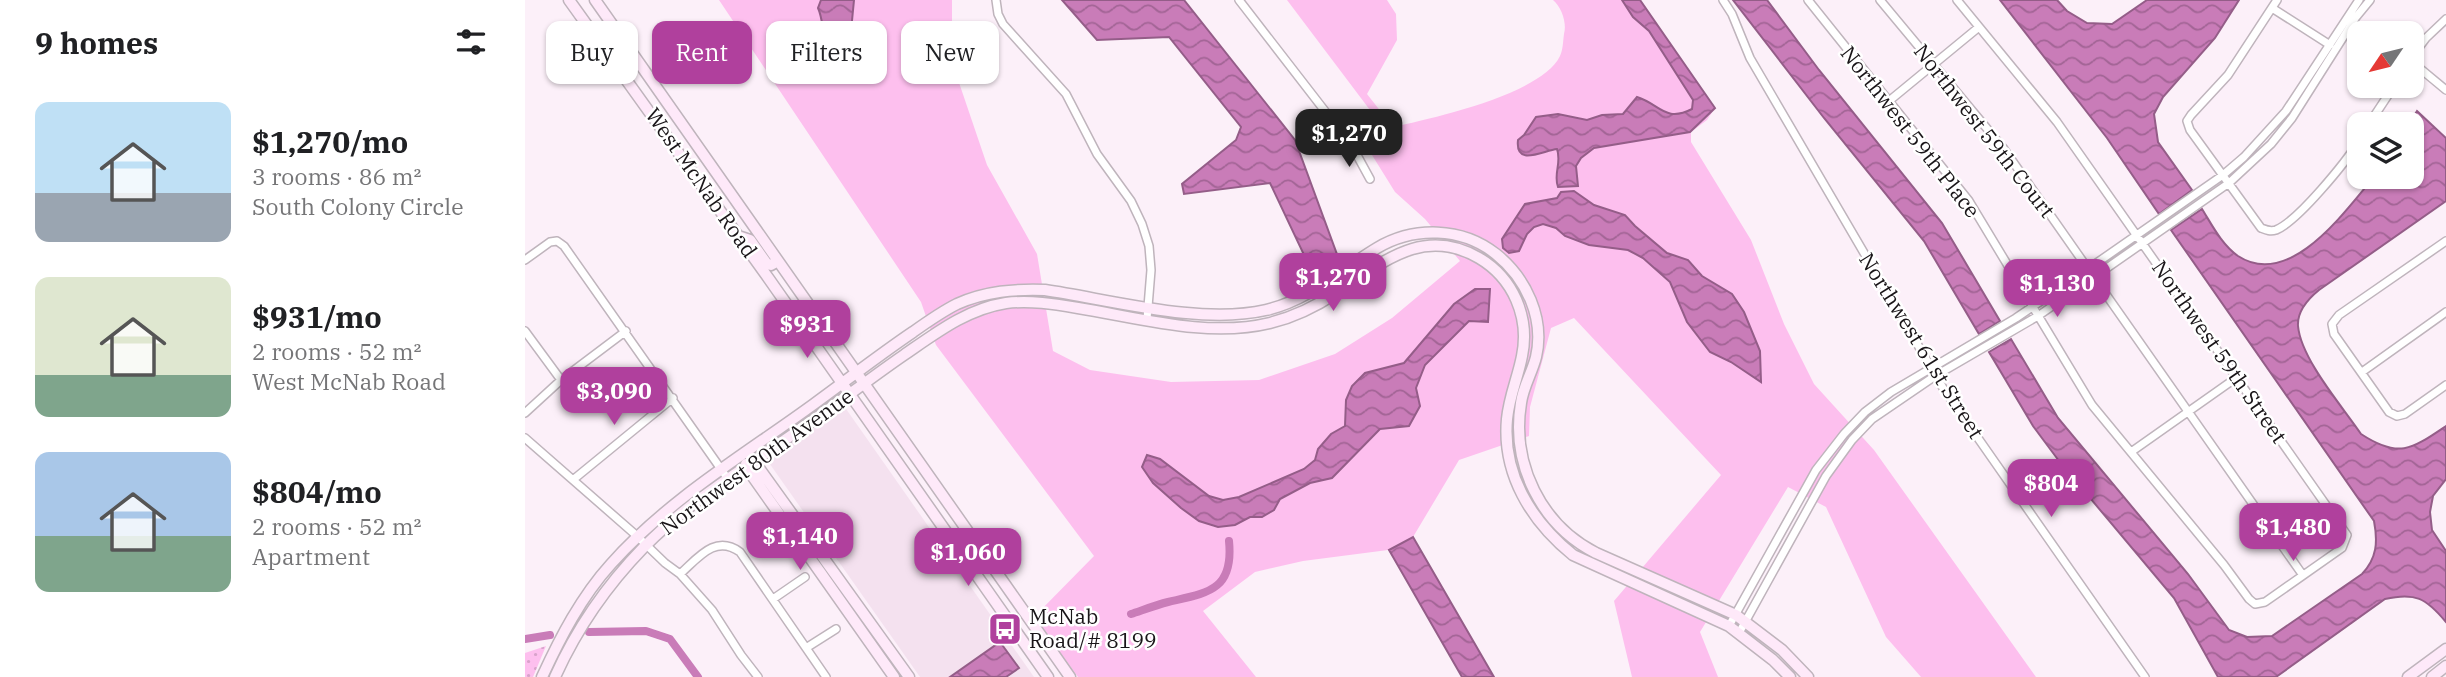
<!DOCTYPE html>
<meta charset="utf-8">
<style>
:root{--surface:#fff;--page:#f6f6f6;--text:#202124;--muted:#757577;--accent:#b0409d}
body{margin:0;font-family:"IBM Plex Serif",serif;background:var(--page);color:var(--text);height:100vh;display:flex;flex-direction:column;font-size:26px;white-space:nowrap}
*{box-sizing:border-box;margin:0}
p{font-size:23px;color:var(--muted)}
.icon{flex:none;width:38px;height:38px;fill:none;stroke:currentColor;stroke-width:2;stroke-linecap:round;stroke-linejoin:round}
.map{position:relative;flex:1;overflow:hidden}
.details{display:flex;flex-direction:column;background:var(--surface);width:525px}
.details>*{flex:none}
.top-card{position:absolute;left:21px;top:21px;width:665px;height:63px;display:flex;gap:14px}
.needle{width:46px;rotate:235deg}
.controls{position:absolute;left:1822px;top:21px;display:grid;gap:14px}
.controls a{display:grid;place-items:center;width:77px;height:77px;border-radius:14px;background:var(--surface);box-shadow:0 2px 5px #0004;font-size:35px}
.price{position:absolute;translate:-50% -60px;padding:0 16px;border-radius:14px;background:var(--accent);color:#fff;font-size:23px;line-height:46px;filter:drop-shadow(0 2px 4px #0008)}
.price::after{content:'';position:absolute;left:50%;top:42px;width:21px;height:16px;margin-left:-10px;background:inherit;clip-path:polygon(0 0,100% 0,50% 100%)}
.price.on{background:#222;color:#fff}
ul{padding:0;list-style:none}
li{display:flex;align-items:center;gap:21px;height:175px;padding:0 35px}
li span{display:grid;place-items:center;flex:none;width:196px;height:140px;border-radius:14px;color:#555}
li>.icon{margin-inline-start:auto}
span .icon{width:84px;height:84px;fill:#fffc;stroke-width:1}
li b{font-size:30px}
h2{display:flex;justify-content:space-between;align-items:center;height:84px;padding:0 35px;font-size:30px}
.pill{padding:0 24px;border-radius:14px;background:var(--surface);box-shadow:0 2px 5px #0004;font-size:24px;line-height:63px}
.pill.on{background:var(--accent);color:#fff}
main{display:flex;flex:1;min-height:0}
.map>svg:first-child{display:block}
.built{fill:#f4e1ef}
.grass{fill:#fdbfee}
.park{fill:url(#park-dots)}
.water{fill:url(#water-waves);stroke:#945d88;stroke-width:2}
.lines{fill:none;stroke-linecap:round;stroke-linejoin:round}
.canal{stroke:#c97cb8;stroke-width:8}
.street-casing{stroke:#bfb4bc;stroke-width:10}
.secondary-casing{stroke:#bfb4bc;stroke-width:13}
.street{stroke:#fff;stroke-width:7}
.secondary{stroke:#fee9f9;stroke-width:10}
.labels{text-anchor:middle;stroke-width:5;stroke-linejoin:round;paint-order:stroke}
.street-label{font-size:21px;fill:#191518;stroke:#fff}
.poi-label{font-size:21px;fill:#191518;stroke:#fff;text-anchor:start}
</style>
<main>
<section class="details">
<h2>9 homes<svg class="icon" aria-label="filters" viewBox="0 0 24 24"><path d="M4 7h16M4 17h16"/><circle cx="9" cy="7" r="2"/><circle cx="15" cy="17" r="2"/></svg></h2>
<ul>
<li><span style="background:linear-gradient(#bfe0f5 65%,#9aa5b1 0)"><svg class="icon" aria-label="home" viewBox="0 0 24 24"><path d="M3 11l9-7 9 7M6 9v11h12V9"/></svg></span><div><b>$1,270/mo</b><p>3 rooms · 86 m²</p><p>South Colony Circle</p></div></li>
<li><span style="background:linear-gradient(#dfe7d0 70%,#7fa58c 0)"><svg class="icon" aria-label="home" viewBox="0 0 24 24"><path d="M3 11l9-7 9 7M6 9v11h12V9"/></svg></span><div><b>$931/mo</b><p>2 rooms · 52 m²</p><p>West McNab Road</p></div></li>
<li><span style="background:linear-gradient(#a9c7e8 60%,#7fa58c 0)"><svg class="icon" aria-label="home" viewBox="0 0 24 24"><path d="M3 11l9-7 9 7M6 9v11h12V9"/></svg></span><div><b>$804/mo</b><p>2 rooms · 52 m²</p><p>Apartment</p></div></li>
</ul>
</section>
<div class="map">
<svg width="1921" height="677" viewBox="0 0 1921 677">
<defs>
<pattern id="park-dots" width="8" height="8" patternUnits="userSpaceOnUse" patternTransform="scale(1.75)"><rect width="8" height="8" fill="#fdbfee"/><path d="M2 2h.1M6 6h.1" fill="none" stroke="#d8a3cb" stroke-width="1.8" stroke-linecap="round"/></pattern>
<pattern id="water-waves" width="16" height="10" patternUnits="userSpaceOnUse" patternTransform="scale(1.75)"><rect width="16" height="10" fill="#c97cb8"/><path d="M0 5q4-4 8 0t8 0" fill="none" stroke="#a26495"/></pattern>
</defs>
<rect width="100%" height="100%" fill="#fcf0f9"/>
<path class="built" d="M319,406L509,677H395L242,460Z"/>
<path class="grass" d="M194,0H427V62L462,165L512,254L528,351L565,370L646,382L734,380L810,354L867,318L935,261L900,219L870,192L842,147L851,118L762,0H862L871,14L872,40L842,94L868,127C908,118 1017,94 1035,56C1038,50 1038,41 1039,34C1042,23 1037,8 1028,0H1115L1190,108L1182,120L1166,132V142L1226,240L1259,324L1289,384L1349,450L1511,677H1396L1361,637L1301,507L1263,487L1175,632L1193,677H1107L1089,601L1196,475L1049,318L1026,328L1005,407L1004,436L934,460L888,537L969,677H938L863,550L778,561L730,572L678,611L731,677H553L509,617L569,556L411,345L396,302Z"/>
<path class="park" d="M21,646L8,677H0V653Z"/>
<path class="water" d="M296,0H329L326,31L351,68L348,76L339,79C319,70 304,57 299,35C297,25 297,17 293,8Z
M537,0H659L770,140L813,257L789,276L745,183L659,194L657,184L711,140L716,127L644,37L572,40Z
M1097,0H1115L1190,108L1165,132L1069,148L1056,158L1051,166L1053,186L1033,187C1028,174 1037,163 1032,149C1017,151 990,167 993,140L999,135L1011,117L1033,114L1062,120L1077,115L1098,114L1112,97C1135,104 1140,123 1167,109L1168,100L1124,31L1108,17Z
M1208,0H1242L1294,70L1417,223L1475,321L1454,334L1399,241L1299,118Z
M1475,0H1532L1542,11L1562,23L1587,24L1622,0H1714L1690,38L1638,97L1629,114L1633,142L1667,190L1634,214L1582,138Z
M1892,111L1921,138V201L1794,290C1783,299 1772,311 1773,326C1776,359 1817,406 1836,434C1874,459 1887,449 1921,426V479L1908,496L1905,512L1907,530L1921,551V622C1901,598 1890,592 1860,599L1751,677H1693L1649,598L1534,461L1508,426L1464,352L1486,339L1533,418L1663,574L1704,630L1722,637L1747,636L1837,574C1852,558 1853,542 1849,521L1646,230L1677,209C1687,225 1697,245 1713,256C1765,290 1820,211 1849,177H1886V124H1884Z
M1049,191L1069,205L1100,215L1110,226L1142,253L1163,260L1177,276L1207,294L1219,312L1235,351L1236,382L1206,362L1185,352L1162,322L1145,282L1118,258L1103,250L1064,245L1040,236L1031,228L1018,224L1009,227L1002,234L994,251L984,253L978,248L977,239L1000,204L1032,198L1036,192Z
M950,289H965L963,322L944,321L900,365L891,388L895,406L884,426L855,429L807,478L785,483L755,499L749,510L737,517H725L710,525L693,527L674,521L656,508L628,483L617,467L622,455L635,459L684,496L698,500L714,497L779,469L790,460L793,449L806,434L820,426L821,400L827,386L840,373L879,363L929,304Z
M888,537L969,677H937L864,550Z
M475,642L494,668L481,677H425Z"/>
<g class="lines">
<path class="canal" d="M606,614C618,610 631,605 643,602C682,593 709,591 704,541
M64,632L121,631L145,639L173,677
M0,639L25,635"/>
<defs>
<path id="street" d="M471,0L473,14L478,24L541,94L572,154L606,201L617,224L624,246L626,270L622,319
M714,0L827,146L845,179
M1198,0L1207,14L1225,58L1418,388L1620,677
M1283,0L1444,201L1567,405L1699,565L1724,599L1730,604L1740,602L1817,548L1822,535L1532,122L1432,0
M1355,0L1479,149L1777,574
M1752,0L1703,75L1666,115L1662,121L1665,130L1736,228C1741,230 1745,232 1751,230C1773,221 1821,162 1834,141
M1747,8L1805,45
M1886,58L1901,38L1921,19
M1886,61L1921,90
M1364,101L1454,27
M1844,124L1869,86
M1921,241L1814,315L1807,324L1809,334L1864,412L1872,416L1880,414L1921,385
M0,260L25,242L32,241L39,246L203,479
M0,331L36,380
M1837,372L1921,312
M0,413L36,380L101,331
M0,438L112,536L140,563L155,574L187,610L216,655L233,677
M1606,452L1711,378
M49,479L148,398
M155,574C173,558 190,534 215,552L301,677
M248,599L280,577
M1204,626L1291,470L1319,434L1340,412L1366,392L1491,318L1563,269L1698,175L1719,157L1761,111L1834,0
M1214,633L1301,476L1327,440L1347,419L1410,376L1513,316L1704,183L1746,144L1767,118L1831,17L1845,0
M281,648L311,629"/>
<path id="secondary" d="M44,0L244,279L523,677
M70,0L545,677
M213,236L225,240L242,264L246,265L253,261
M226,457L384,677
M221,464V467L369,677
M17,677C35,638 56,597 86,564C144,499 219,455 289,404C322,380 354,355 388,332C402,322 416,312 432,304C461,291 490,289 520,290C587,300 676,325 741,310C785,300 815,270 852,248C889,226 937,227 971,254C1001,278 1020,318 1011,357C1007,373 998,387 996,403C986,464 1016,525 1071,553L1211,615L1257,650L1283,677
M30,677C52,628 82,585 119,547C164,501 222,467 274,430C310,406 344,379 379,355C411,333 442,309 481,303C505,300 529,304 553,308C615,318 683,338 745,323C769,317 790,307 811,293C856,264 897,225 954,258C988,278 1005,317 997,356C993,377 984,397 982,419C977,474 1006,521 1048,555L1204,626L1248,660L1265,677
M1883,677L1921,649
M1907,677L1921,666"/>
</defs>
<use href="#street" class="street-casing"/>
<use href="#secondary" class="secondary-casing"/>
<use href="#street" class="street"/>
<use href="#secondary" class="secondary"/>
</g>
<defs>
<symbol id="bus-square" viewBox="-11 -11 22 22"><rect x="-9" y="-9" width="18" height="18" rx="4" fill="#b0409d" stroke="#fff"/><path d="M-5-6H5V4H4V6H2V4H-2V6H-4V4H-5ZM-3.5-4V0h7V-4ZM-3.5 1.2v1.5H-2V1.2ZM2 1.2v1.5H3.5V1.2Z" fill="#fff"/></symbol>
</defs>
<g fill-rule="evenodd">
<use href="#bus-square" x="461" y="610" width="38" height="38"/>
</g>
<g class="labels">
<g class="street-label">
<text transform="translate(1459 131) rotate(52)" y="7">Northwest 59th Court</text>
<text transform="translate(1385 132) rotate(52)" y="7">Northwest 59th Place</text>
<text transform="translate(176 183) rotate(55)" y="7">West McNab Road</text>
<text transform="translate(1396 346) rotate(58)" y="7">Northwest 61st Street</text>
<text transform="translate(1694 352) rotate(55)" y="7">Northwest 59th Street</text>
<text transform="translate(232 462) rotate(-36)" y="7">Northwest 80th Avenue</text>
</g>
<g class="poi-label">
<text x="504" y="624">McNab<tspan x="504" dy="24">Road/# 8199</tspan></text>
</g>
</g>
</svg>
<div class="controls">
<a><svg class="needle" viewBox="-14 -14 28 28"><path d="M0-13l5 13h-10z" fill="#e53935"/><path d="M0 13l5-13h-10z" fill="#757577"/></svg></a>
<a><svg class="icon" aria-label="layers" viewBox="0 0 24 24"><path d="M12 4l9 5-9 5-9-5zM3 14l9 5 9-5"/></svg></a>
</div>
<b class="price on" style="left:824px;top:169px">$1,270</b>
<b class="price" style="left:808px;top:313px">$1,270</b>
<b class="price" style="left:1532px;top:319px">$1,130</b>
<b class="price" style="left:282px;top:360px">$931</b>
<b class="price" style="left:89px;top:427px">$3,090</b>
<b class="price" style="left:1526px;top:519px">$804</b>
<b class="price" style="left:1768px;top:563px">$1,480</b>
<b class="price" style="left:275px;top:572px">$1,140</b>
<b class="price" style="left:443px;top:588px">$1,060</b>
<div class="top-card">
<a class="pill">Buy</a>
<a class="pill on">Rent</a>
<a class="pill">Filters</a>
<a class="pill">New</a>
</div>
</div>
</main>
